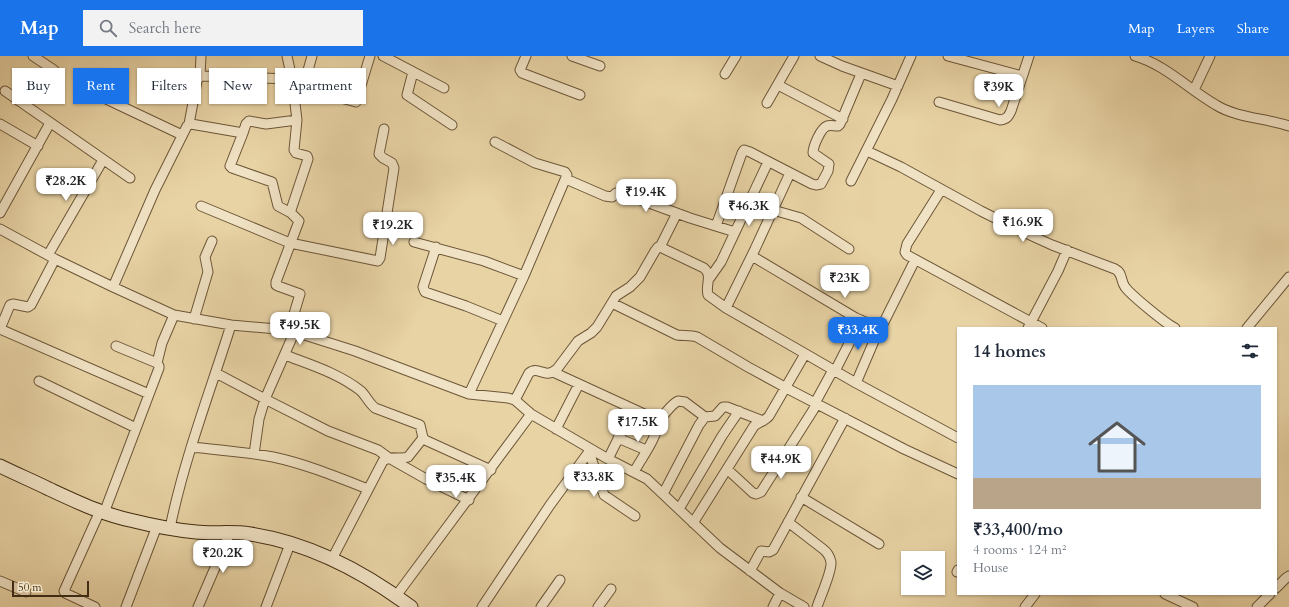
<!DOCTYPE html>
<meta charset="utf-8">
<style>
:root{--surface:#fff;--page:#f2f2f3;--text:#1f2937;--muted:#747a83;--accent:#1a73e8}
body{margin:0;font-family:Cardo,serif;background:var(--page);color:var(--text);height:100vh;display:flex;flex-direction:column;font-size:15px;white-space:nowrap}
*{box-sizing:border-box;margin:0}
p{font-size:13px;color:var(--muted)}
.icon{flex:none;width:22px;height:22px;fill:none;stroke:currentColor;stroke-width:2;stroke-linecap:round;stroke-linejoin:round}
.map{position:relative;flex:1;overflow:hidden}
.details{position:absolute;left:957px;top:271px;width:320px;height:268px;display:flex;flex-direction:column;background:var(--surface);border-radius:0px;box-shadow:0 1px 3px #0004}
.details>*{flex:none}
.hud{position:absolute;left:12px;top:12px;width:380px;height:36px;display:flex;gap:8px}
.buttons{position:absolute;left:901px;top:495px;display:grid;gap:8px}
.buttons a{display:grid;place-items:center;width:44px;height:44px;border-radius:0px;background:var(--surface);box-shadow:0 1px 3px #0004;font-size:20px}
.scale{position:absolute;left:12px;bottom:10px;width:77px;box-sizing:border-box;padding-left:4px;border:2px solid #432d12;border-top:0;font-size:11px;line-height:14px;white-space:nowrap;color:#432d12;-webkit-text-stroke:3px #f0e2c4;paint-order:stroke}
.price{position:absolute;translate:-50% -34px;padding:0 9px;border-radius:8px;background:#fff;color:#222;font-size:13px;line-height:26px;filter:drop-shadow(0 1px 2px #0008)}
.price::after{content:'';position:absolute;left:50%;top:24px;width:12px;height:9px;margin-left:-6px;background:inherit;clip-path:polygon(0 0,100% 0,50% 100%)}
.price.selected{background:var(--accent);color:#fff}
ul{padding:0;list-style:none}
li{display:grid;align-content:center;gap:8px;height:212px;padding:0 16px}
li span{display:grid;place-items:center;height:124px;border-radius:0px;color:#555}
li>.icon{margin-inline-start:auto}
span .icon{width:72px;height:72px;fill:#fffc;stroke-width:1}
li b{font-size:17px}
h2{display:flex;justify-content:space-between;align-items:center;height:48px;padding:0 16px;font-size:17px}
.tag{padding:0 14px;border-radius:0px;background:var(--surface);box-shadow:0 1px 3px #0004;font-size:14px;line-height:36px}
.tag.selected{background:var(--accent);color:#fff}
header{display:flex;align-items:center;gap:24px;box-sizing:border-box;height:56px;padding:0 20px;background:var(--accent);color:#fff}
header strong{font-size:19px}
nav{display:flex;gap:22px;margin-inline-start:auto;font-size:14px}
.search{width:280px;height:36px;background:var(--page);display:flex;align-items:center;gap:10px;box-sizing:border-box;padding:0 14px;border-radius:0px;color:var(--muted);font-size:15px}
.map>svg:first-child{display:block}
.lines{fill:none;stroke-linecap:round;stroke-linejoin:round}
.street-casing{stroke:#6c5637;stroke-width:11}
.secondary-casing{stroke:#432d12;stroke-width:15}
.street{stroke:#f0e2c4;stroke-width:9}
.secondary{stroke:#f0e2c4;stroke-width:13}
</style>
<header>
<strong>Map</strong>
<div class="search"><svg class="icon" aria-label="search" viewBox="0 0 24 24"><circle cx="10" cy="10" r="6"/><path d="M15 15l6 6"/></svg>Search here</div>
<nav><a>Map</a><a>Layers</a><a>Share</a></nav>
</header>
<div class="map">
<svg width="1289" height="551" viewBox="0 0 1289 551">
<rect width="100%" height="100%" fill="#e8d3a5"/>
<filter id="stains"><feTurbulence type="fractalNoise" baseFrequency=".005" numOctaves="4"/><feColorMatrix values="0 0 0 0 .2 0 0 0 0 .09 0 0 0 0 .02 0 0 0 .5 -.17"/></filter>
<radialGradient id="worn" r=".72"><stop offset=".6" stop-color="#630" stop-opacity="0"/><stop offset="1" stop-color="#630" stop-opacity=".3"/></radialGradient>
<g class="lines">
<defs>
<path id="street" d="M33,0L54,14
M287,0L293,28
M312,0L303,32L293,31L297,64L266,68L249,65L246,68L243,77L191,68L187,70L155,134L113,231L174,259L231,269L289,274L355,295L469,338L508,342L515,344L531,358L608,403L647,423L720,492L780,537L804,551
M383,0L444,32
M526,0L520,14L522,17L580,39
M572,0L600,10
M820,0L842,10L898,30
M948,0L1022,20
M1135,0C1166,9 1188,33 1216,49C1237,62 1265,62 1289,70
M413,16L407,39L452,69
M725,18L736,0
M200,20L292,23
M778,29L843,63
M303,32L356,46L370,0
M1194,34L1210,0
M5,35L130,122
M104,42L182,79
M939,46L1000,64C1007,63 1008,61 1011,55L1029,0
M767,47L794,0
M0,68L38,90
M189,68L197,25L200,20L201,0
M243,77L230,110L232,112L272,126L278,150L291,157
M867,95L901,111L981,155L1019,174L1052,189L1115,213C1123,217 1120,224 1125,231C1131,239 1166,268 1175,272
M566,123L605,140L612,141L616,137H622L690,162L735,176
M851,125L892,43L911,0
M941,134L907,188L905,196L907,199L1042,272
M201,150L290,187L378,205L380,202L394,112L392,107L383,102L379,98L384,73
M773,154L801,162L849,193
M0,157L50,67
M716,170L742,97L744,94L750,96L812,128L816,129L821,128L828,115L829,108L813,97C813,90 821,72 827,70C830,69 834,70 838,70L840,68L861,18
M0,173L55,203L113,231
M414,186L484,205L524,220
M436,191L423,231L425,236L466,250L503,265
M660,191L677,157
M48,199L103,104
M752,200L856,262L877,271H880L883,268L915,204
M709,223L721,206L768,106
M612,247L677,279C684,280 690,279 697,281L748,311L792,335L904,393L958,418
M726,252L755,193L790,117
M194,263L208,216L205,201L212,185
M1028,272L1058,215L1067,194
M1247,272L1289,221
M0,273L149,338
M0,273L10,249L13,248L28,251L31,249L55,203
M289,274L300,238L278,230L276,229V226L299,165L291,157V154L308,103L307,100L296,97L294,94L297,64
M285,299C311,309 338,317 361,335C366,340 369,347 375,352L420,369L423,382L425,384L491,414
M157,307L162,287L174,259
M835,315L861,264
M553,316L653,362C656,363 657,363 660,362C666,358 670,349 678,345L685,346L705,361
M216,317L265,343L328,375L378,394L389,402L426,423L469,444
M39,325L136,372
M856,327L880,271
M469,338L524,220L567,119L565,116L535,107L495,86
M515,344L529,317C539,309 544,324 557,313L578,285L591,277L597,271L616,240L630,231L640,221L655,195L658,191H660L704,212C713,220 705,229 708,239L726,252L856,327L958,382
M815,347L833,314
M556,373L579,328
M618,382L646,394
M191,391C219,394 246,396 273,401C306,408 337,421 368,433
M589,396L604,439L635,460
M254,398L259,363L265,343L294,277
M608,403L633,353
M727,413L753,437L756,438L761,436L817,348
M634,416C642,401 659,380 658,363
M663,438L699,369L705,361L715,360L723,351H727L763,365
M801,441L879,488
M679,453L722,380L739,355
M104,457L159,312V310L157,307L116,290
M788,466L823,493C827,496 830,501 831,506C832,516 820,541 817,551
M693,467L754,370C759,366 765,365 769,360L805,298
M170,472C184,403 210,336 231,269
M332,503L383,405C391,399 399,404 408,401L423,382
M750,515L761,495L769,496L773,494L845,362
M957,516L958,514
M0,525L26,536
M1276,532L1286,522L1289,520
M1165,538L1193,551
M396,540L531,358
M95,551L65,537L64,535L100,455
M126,551L157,470
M198,551L230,477
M266,551L290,488
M482,551L550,449L591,393
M541,551L560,524
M598,551L611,533
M773,551L780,537
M1025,551L1035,538
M1257,551L1270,538"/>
<path id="secondary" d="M0,410C16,418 33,425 49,433C77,446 104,459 134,465C154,470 175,474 196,476C214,478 232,475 250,478C310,487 364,516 411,551"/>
</defs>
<use href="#street" class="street-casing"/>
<use href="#secondary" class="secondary-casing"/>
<use href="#street" class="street"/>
<use href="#secondary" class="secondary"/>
</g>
<rect width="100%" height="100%" filter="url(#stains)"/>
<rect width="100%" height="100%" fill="url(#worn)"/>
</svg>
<div class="buttons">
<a><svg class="icon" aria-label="layers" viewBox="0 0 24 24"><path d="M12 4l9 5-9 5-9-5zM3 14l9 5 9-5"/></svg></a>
</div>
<div class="scale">50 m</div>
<b class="price" style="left:999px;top:52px">₹39K</b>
<b class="price" style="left:66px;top:146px">₹28.2K</b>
<b class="price" style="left:646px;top:157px">₹19.4K</b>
<b class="price" style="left:749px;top:171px">₹46.3K</b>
<b class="price" style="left:1023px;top:187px">₹16.9K</b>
<b class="price" style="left:393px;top:190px">₹19.2K</b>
<b class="price" style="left:845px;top:243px">₹23K</b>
<b class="price" style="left:300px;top:290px">₹49.5K</b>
<b class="price selected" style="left:858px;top:295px">₹33.4K</b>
<b class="price" style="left:638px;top:387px">₹17.5K</b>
<b class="price" style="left:781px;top:424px">₹44.9K</b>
<b class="price" style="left:594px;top:442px">₹33.8K</b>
<b class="price" style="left:456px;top:443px">₹35.4K</b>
<b class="price" style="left:223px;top:518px">₹20.2K</b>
<div class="hud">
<a class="tag">Buy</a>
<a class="tag selected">Rent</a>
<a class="tag">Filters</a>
<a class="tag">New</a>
<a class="tag">Apartment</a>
</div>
<section class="details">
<h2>14 homes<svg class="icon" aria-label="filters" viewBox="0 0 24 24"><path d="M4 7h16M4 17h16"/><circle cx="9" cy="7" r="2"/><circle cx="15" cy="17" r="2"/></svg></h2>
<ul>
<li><span style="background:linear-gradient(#a9c7e8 75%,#b9a48a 0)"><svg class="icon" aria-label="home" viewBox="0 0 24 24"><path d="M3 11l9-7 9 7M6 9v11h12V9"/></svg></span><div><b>₹33,400/mo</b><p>4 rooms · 124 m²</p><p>House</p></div></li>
</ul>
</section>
</div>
